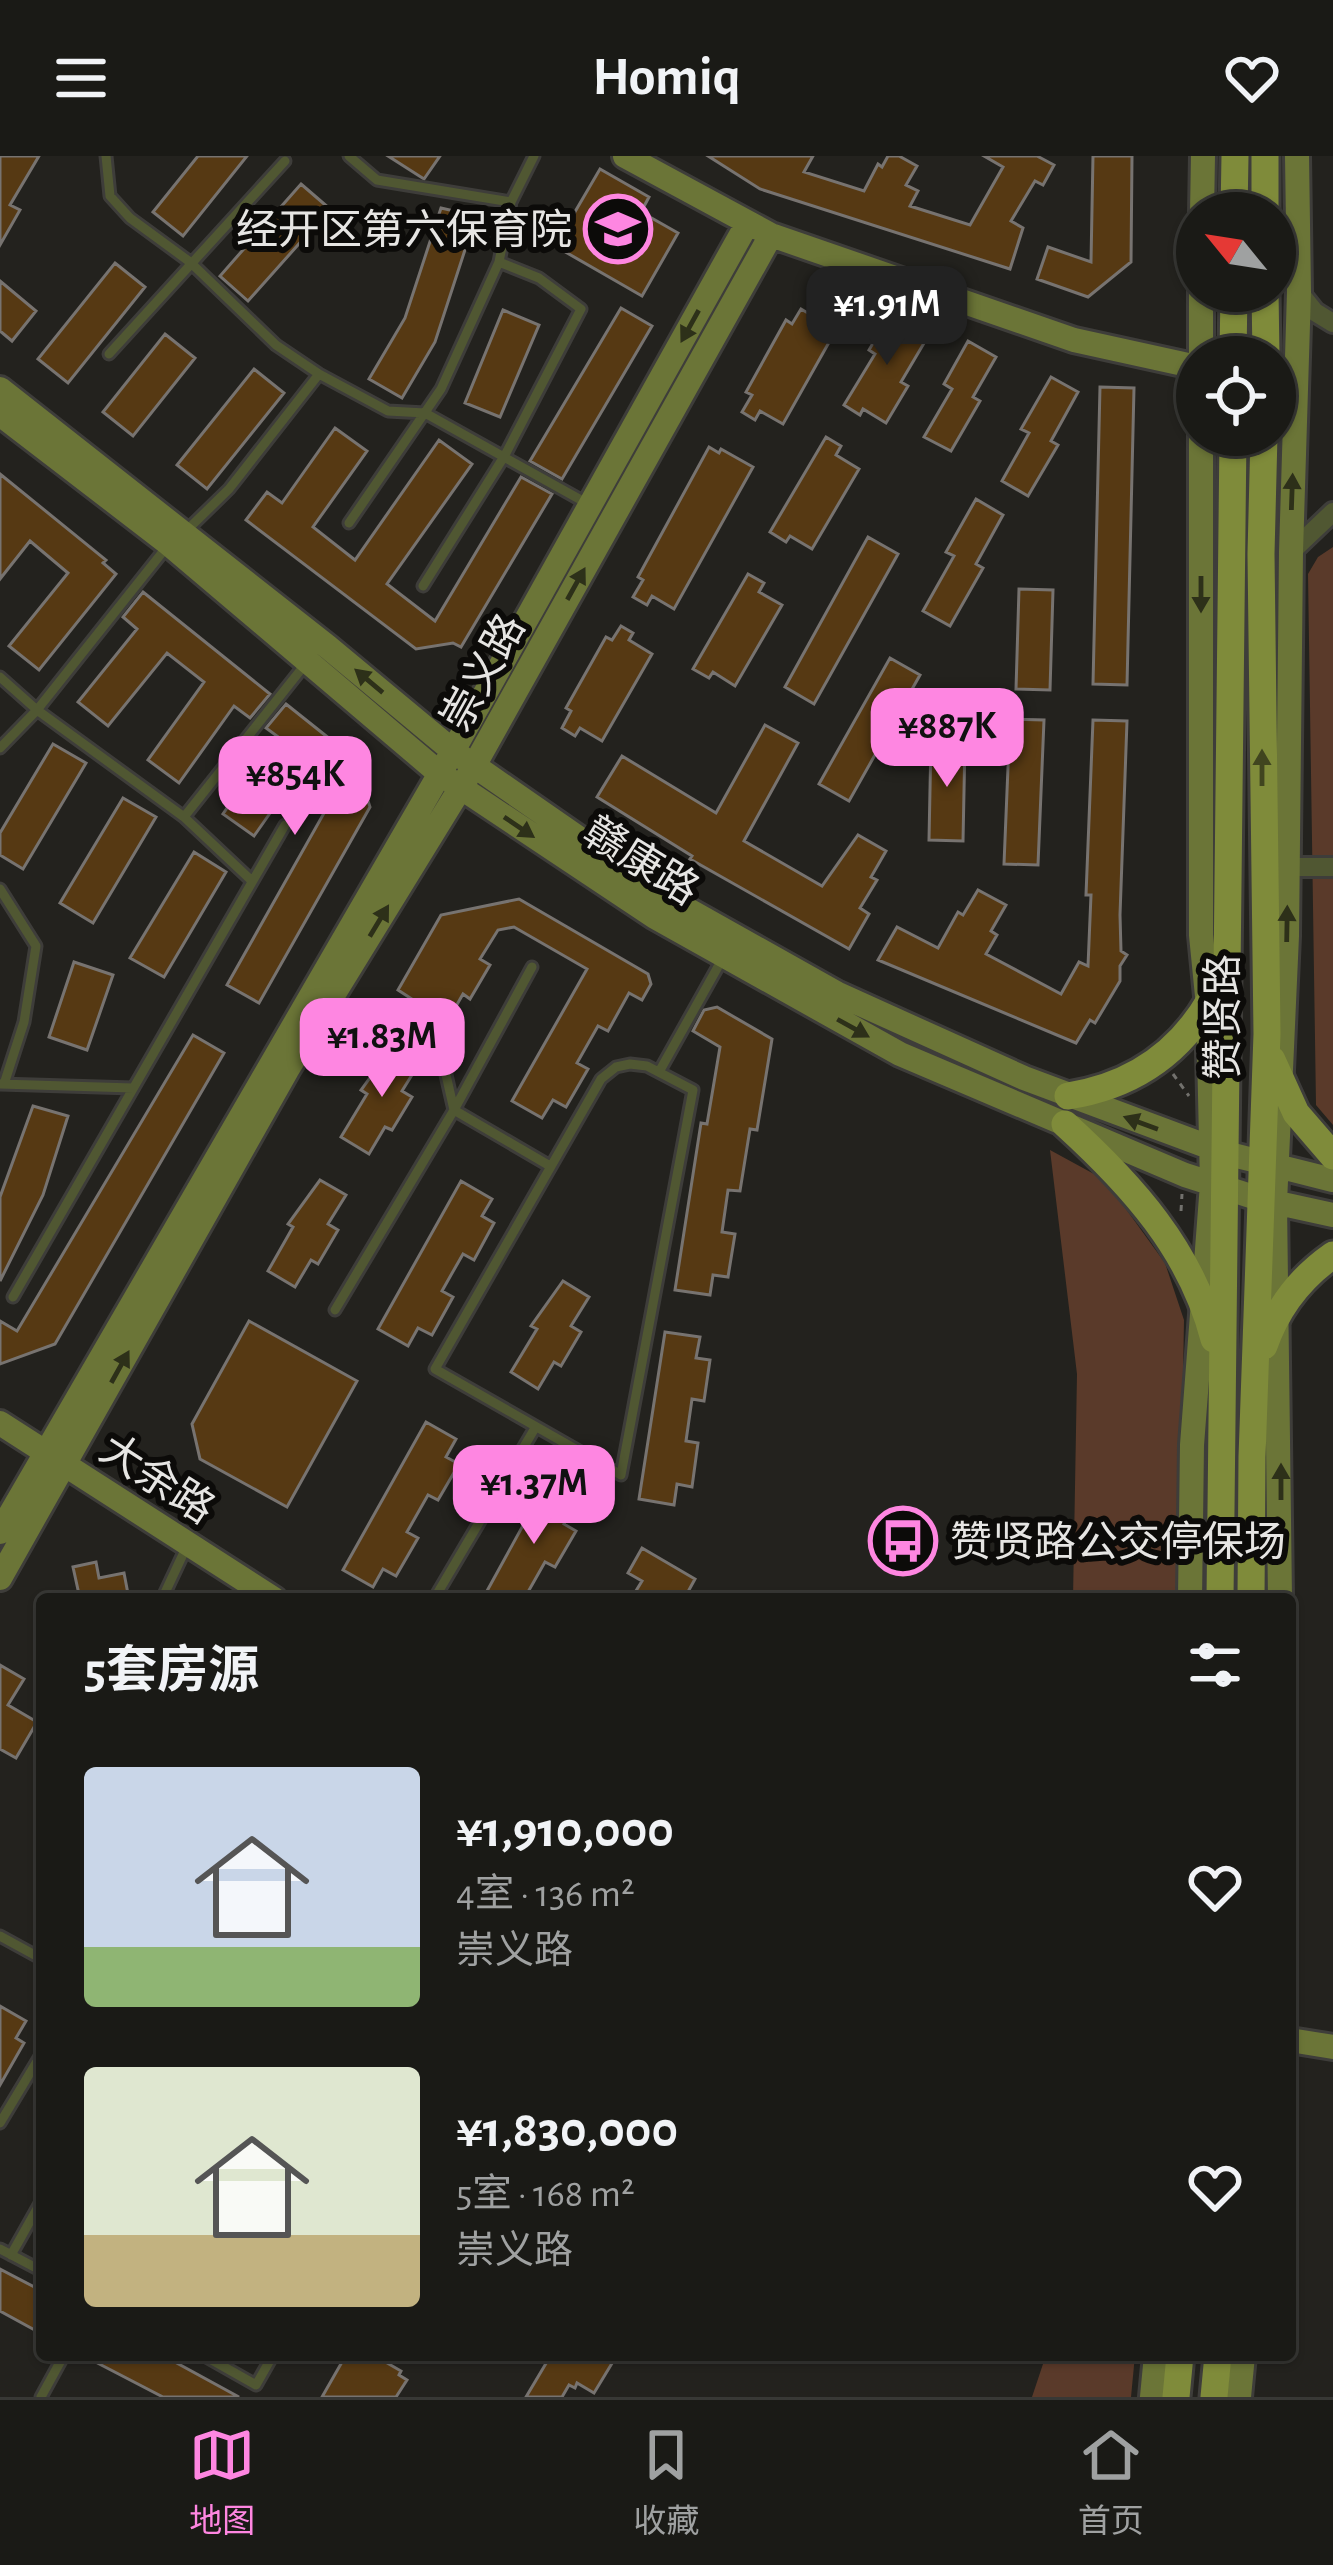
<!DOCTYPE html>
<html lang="zh">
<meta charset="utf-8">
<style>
:root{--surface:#1a1a16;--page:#23231f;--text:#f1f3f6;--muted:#9fa1a1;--line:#383835;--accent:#fe86e1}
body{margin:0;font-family:"Alegreya Sans","Noto Sans SC",sans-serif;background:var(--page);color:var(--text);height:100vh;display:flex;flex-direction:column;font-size:45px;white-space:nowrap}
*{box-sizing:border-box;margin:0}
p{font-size:39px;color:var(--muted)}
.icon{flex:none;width:66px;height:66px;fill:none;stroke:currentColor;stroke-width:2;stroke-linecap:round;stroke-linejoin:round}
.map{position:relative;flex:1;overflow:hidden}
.panel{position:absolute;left:36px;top:1437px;width:1260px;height:768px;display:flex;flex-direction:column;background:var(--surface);border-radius:12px;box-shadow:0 3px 9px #0004,0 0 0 3px var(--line)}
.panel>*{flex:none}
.needle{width:78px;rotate:300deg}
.tools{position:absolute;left:1176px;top:36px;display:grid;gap:24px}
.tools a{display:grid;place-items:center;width:120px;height:120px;border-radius:50%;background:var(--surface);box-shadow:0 3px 9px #0004,0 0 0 3px var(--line);font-size:60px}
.price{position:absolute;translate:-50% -102px;padding:0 27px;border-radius:24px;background:var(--accent);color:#111;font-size:39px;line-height:78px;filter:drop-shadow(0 3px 6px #0008)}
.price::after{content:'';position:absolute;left:50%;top:72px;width:36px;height:27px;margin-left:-18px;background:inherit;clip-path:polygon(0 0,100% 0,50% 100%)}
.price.selected{background:#222;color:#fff}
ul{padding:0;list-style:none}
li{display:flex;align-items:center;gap:36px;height:300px;padding:0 48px}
li span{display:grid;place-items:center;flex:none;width:336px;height:240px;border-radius:12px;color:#555}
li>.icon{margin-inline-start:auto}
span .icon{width:144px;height:144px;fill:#fffc;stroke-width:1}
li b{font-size:51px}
h2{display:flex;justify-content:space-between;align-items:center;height:144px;padding:0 48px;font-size:51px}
header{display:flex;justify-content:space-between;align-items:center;height:156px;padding:0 48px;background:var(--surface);font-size:54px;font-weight:700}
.menu{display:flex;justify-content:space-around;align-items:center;height:168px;border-top:3px solid var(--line);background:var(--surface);font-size:33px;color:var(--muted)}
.menu a{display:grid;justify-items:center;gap:6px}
.menu .selected{color:var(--accent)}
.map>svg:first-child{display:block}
.green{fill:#5a3a2a}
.building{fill:#563913;stroke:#777370;stroke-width:3}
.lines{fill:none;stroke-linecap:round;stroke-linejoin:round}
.lane-casing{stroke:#3e3d3a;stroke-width:15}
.street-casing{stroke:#3e3d3a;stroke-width:24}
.secondary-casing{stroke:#3e3d3a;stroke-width:30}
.primary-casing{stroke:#3e3d3a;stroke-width:33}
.path{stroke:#72716d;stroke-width:3;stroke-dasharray:6 6;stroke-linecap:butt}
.lane{stroke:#505732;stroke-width:9}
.street{stroke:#505732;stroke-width:18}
.secondary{stroke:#6b7537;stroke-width:24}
.primary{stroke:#7f8b3a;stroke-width:27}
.oneway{fill:#2d3019}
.oneway2{fill:#40451f}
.labels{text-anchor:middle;stroke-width:12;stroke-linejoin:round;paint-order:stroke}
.poi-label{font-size:42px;fill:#e6e5e3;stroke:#0c0b09;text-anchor:end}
.street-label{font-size:42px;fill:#e6e5e3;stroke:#0c0b09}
</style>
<header><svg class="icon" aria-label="menu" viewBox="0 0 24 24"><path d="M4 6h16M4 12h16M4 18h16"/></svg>Homiq<svg class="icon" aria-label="heart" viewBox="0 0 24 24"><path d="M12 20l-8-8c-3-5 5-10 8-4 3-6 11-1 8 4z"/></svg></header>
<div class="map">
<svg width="1333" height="2241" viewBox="0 0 1333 2241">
<rect width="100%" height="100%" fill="#23221e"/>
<path class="green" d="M1333,391V969L1316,949L1308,418L1318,401Z
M1050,994L1105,1024L1165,1107L1184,1164L1179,1443H1073L1077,1218Z
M1046,2199H1135L1131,2241H1032Z"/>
<path class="building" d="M0,0H39L10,49L20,54L0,89Z
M198,0H247L183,80L153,56Z
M388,0H440L424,23Z
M708,0H813L804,16L864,35L878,8L882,11L888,0H899L917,10L906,29L918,35L910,50L970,69L1003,11L984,0H1037L1054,9L1043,29L1035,25L1011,65L1023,72L1010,113L760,33Z
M1093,0H1132L1131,106L1088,141L1037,123L1048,91L1091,106Z
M600,13L649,41L641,56L678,77L642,140L555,90Z
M301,28L330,53L248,145L220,120Z
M441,52L476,60L435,186L402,242L369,223L405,162Z
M115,107L145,131L68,227L38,203Z
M0,125L36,155L12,185L0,175Z
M894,151L909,160L904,169L927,182L901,226L908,230L886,267L863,253L860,259L844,249L875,198L869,194Z
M621,152L652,170L562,323L530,305Z
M801,153L813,160L809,168L832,181L783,268L760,255L755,264L742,256L752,239L746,236L786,164L792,168Z
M503,154L539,169L500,261L465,247Z
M165,178L195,202L133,280L103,256Z
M968,185L996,201L973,241L980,245L951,295L924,281L952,233L944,228Z
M254,213L284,237L207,333L177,309Z
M1051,221L1078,236L1051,285L1058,289L1028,340L1002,325L1029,277L1021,273Z
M1100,231L1134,232L1127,529L1093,528Z
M335,272L367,295L313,371L355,404L439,284L472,308L387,428L435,465L521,321L552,338L461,491L453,487L416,493L246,364L267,336L282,347Z
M826,281L841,290L836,299L859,313L812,393L790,380L786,386L770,376Z
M709,291L719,297L721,293L753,311L674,453L652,440L647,449L633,441L643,424L638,421Z
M0,318L106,404L103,407L116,418L39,514L9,490L68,417L30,385L0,423Z
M976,343L1003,359L976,408L983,412L950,470L923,455L954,400L946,396Z
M868,381L898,398L814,548L785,531Z
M748,418L764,427L759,436L782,449L735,530L713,516L709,522L693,513Z
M1019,433L1053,434L1050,534L1016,533Z
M143,436L270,538L250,562L234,550L179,627L148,604L204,526L167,497L108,570L78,546L137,473L123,461Z
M621,470L633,477L629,484L652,498L602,585L580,572L575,580L562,572L571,555L566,552L606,481L612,484Z
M890,502L920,519L849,645L819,628Z
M286,548L355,603L370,651L259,847L227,829L341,627L308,603L254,680L223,658L277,580L266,572Z
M1010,563L1044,564L1038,709L1004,708Z
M1093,564L1127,565L1120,759L1121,795L1127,799L1120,810V825L1095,867L1090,864L1076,887L878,804L897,771L938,792L958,756L963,759L978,734L1006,749L991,775L997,779L986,798L1061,838L1079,806L1088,810L1091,739H1086Z
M765,569L798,587L744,685L822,730L858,679L886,695L871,721L877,724L860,752L869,758L849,793L690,703L692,700L597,641L622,600L716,657Z
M931,584L965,585L963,685L929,684Z
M53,588L86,607L23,713L0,699V677Z
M123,642L156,661L93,767L60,747Z
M194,696L226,716L164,821L130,802Z
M519,743L648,818L651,828L642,844L629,837L608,875L598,870L577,907L588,913L566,951L553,944L542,962L512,945L587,813L514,771L498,774L480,803L490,809L470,843L463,838L447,866L398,834L441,759Z
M74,806L113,819L87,894L49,881Z
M717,851L772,883L757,974L750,973L740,1035L728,1034L722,1076L735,1078L728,1121L713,1119L710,1139L675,1134L701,967L707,968L720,891L693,875L704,854Z
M193,879L224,897L55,1188L0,1208V1165L17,1175Z
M393,890L420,906L402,935L412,941L392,974L385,971L369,998L341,981L367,938L361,934Z
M33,950L68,960L43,1039L0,1125V1041Z
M320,1024L346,1039L328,1068L338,1074L318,1108L311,1104L295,1131L268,1115L293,1071L288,1068Z
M461,1025L492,1043L482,1060L494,1067L474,1104L463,1098L451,1119L442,1135L453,1141L432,1179L418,1172L408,1190L378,1173Z
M563,1125L589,1141L571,1170L581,1176L561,1210L554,1206L538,1233L511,1216L537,1173L531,1170Z
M249,1165L357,1225L287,1351L200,1303L192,1268Z
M665,1176L700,1181L696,1202L710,1204L704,1245L692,1243L686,1285L698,1287L692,1331L677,1328L674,1349L639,1343Z
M426,1266L456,1283L446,1301L459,1308L438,1344L428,1339L407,1376L418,1382L396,1420L383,1413L373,1431L343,1414Z
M543,1333L574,1350L564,1368L576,1375L555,1411L545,1406L524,1443H501L487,1435Z
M642,1392L695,1423L684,1443H631L642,1425L628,1417Z
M96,1406L99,1422L124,1417L129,1443H80L73,1411Z
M0,1509L24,1523L8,1549L37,1566L16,1602L0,1593Z
M0,1850L26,1865L16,1882L24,1887L0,1929Z
M0,2113L42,2135V2178L0,2155Z
M82,2199H162L239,2241H163Z
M346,2199H385L382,2204L401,2215L399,2219L407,2224L396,2241H322Z
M551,2199H617L594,2237L577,2227L575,2232L569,2229L562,2241H526Z"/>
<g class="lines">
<defs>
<path id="lane" d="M106,0L110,40L130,62L190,106L276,189L319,218L388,255L425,257L590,349
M349,0L377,24L511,46
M499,106L511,46L534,0
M109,198L285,5
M349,367L441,233L499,106L539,122L581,153L505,299L423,430
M184,377L229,333L319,218
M0,521L37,554L184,661L252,725
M0,592L37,554L169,388
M184,661L307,506
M0,733L36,790L24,866L4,928
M332,843L444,910L454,954L550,1010
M630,908L647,910L693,934L621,1319L435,1213L601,923L616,911Z
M659,916L724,800
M0,928L133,932
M13,1141L285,669
M335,1154L454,954L532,811
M162,1443L186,1392
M434,1443L535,1272
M0,1780L42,1803
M0,1967L42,1897
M0,2093L42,2115
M11,2099L42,2044
M203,2199L256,2229L273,2199
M41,2241L64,2199"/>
<path id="street" d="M1299,136L1315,156L1333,167
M1291,396L1333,356
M1287,711H1333"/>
<path id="secondary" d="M625,0L771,79L1074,184L1197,211
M1202,57L1203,0
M1201,201V135
M0,233L328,491L453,595L658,737L838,838L1024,922L1225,997L1333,1024
M0,258L169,388L439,617L655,761L900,898L1185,1019L1260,1043L1333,1059
M0,1267L274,1443
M0,1376L453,595L747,68
M0,1422L287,914L474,610L771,79
M1190,1443L1192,1289L1212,1028L1208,850L1201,779V279
M1280,1443L1275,1047L1287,780L1291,396L1299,136L1297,0
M1290,1884L1333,1891
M1152,2241L1156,2199
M1239,2241L1243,2199"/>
<path id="primary" d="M1265,0V57
M1234,57L1235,0
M1265,135L1266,201
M1233,201L1234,135
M1272,904L1296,957L1333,1000
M1068,940C1145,928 1196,884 1225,813
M1065,968C1132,1029 1191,1094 1214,1183
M1264,1190C1277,1152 1300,1122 1333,1099
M1220,1443L1233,279
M1251,1443L1252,1301L1267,878L1261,398L1264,279
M1176,2241L1180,2199
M1214,2241L1218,2199"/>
</defs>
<use href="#lane" class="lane-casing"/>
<use href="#street" class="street-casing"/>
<use href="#secondary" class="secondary-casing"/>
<use href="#primary" class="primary-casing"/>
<path class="path" d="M1173,918L1189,940
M1181,1055L1182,1038"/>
<use href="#lane" class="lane"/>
<use href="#street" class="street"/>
<use href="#secondary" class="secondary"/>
<use href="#primary" class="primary"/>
</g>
<defs><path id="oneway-solid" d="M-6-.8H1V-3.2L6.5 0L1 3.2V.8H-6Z" transform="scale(3)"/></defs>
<g class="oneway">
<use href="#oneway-solid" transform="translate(690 170) rotate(119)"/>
<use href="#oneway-solid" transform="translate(1292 336) rotate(-88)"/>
<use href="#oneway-solid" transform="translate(576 428) rotate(-61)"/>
<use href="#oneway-solid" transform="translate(1201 438) rotate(90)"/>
<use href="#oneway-solid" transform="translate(369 525) rotate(-140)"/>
<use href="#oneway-solid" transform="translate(519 671) rotate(34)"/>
<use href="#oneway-solid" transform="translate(379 765) rotate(-59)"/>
<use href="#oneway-solid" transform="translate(1287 768) rotate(-89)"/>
<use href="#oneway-solid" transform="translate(853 872) rotate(29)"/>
<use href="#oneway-solid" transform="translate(1141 967) rotate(-160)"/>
<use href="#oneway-solid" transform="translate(120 1211) rotate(-61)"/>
<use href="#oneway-solid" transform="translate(1281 1326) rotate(-90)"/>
</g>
<use class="oneway2" href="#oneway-solid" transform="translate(1262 612) rotate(-90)"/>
<defs>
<symbol id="school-ring" viewBox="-11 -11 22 22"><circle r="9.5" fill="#0c0b09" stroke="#fe86e1" stroke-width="1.5"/><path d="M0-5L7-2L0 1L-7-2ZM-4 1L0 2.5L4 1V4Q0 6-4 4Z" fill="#fe86e1"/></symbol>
<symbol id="bus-ring" viewBox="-11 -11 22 22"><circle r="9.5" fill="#0c0b09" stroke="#fe86e1" stroke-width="1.5"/><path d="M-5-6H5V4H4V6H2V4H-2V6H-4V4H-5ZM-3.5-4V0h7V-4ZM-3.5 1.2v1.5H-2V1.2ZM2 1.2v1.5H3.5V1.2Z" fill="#fe86e1"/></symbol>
</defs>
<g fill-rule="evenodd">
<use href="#school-ring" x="580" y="35" width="76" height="76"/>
<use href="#bus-ring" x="865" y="1347" width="76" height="76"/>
</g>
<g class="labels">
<g class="poi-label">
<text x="572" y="88">经开区第六保育院</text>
<text x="950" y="1400" text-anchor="start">赞贤路公交停保场</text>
</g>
<g class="street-label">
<text transform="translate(482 516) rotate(-61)" y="15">崇义路</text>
<text transform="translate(642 704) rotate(32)" y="15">赣康路</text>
<text transform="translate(1222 861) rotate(-90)" y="15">赞贤路</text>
<text transform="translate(158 1322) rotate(33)" y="15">大余路</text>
</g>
</g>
</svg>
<div class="tools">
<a><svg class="needle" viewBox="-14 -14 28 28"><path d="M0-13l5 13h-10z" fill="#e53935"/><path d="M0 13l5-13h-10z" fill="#9fa1a1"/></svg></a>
<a><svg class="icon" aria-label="locate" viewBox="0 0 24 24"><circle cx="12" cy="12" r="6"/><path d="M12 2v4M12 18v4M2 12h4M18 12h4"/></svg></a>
</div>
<b class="price selected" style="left:887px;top:212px">¥1.91M</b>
<b class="price" style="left:947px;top:634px">¥887K</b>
<b class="price" style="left:295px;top:682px">¥854K</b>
<b class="price" style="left:382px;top:944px">¥1.83M</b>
<b class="price" style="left:534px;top:1391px">¥1.37M</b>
<section class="panel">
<h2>5套房源<svg class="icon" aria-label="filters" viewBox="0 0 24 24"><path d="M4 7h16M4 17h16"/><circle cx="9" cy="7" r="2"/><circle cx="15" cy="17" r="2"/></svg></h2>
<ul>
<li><span style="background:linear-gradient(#c9d6e8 75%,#8fb573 0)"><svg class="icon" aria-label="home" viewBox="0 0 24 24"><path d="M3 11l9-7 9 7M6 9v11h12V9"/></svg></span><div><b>¥1,910,000</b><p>4室 · 136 m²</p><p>崇义路</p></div><svg class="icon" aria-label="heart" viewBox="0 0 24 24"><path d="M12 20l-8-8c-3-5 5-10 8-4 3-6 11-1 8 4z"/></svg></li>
<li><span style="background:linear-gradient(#dfe7d0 70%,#c2b280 0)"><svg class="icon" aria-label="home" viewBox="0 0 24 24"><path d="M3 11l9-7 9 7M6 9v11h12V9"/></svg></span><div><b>¥1,830,000</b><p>5室 · 168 m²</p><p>崇义路</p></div><svg class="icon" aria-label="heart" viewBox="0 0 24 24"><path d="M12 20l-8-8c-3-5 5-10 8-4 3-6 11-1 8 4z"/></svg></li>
</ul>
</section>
</div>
<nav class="menu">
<a class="selected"><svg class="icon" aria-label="map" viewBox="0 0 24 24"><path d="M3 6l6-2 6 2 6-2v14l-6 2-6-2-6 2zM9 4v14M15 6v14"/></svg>地图</a>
<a><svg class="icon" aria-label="saved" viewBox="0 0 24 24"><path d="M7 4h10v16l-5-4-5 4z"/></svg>收藏</a>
<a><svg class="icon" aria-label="home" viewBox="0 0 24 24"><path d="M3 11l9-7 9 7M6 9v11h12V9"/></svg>首页</a>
</nav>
